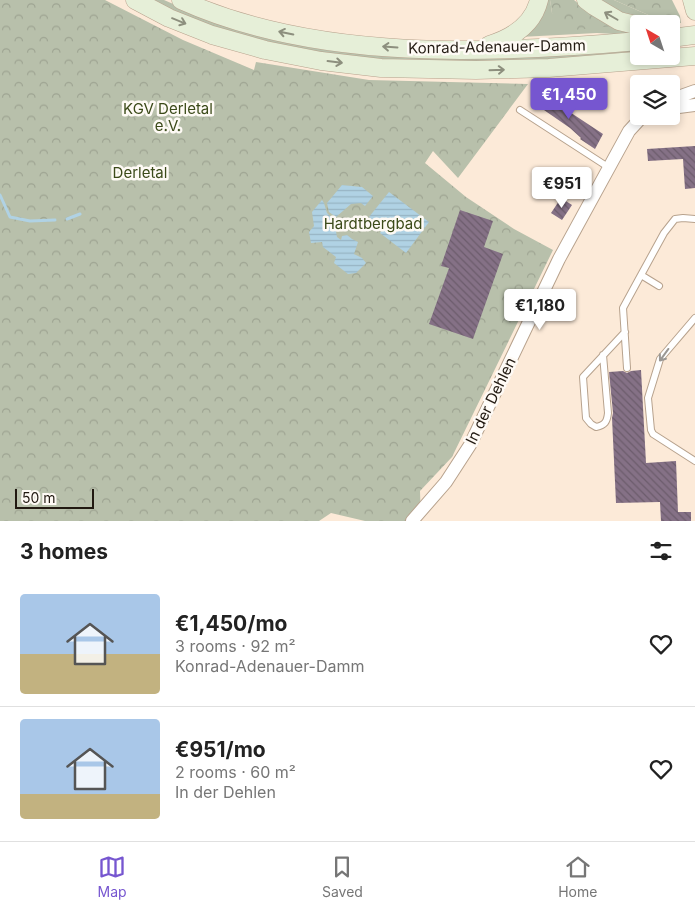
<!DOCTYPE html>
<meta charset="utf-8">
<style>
:root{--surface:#fff;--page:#f2f2f2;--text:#222;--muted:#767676;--line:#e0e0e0;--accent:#7656d0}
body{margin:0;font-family:Inter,sans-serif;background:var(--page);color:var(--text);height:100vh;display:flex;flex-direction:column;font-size:19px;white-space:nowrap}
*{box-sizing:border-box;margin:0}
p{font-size:16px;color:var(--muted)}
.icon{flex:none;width:28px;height:28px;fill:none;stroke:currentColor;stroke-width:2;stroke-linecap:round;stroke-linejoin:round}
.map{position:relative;height:521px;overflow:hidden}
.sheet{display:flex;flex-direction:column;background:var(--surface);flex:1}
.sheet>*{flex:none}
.needle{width:32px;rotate:321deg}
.buttons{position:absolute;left:630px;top:15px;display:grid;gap:10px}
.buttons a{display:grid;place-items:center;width:50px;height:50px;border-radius:5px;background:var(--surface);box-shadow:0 2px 8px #0003;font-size:25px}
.scale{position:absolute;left:15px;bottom:12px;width:79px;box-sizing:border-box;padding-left:5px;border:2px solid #211911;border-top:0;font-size:14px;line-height:18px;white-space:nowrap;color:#211911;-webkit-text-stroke:4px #fefaf5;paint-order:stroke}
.price{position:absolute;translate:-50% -42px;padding:0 11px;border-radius:5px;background:#fff;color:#222;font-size:16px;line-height:32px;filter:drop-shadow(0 1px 2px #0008)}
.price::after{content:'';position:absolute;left:50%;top:30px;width:15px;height:11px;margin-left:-8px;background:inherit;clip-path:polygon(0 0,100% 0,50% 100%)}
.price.current{background:var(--accent);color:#fff}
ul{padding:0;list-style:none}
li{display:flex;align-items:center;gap:15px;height:125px;padding:0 20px}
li+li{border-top:1px solid var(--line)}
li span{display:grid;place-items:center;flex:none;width:140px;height:100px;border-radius:5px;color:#555}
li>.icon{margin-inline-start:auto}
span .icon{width:60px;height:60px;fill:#fffc;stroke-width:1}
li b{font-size:21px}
h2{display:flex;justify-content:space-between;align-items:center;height:60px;padding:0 20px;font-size:21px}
.tabs{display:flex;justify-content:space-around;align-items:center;height:70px;border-top:1px solid var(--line);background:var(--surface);font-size:14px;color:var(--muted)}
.tabs a{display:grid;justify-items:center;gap:2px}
.tabs .current{color:var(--accent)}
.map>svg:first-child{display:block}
.green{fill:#b8c0ab}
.forest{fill:url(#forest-crowns)}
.water{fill:url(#water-rules)}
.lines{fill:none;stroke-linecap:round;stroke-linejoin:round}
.stream{stroke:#b0d2e4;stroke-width:3}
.building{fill:url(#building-back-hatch)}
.lane-casing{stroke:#b7a28d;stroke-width:8}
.street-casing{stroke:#b7a28d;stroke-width:14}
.secondary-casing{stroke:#b7a28d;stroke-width:19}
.lane{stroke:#fff;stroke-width:6}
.street{stroke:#fff;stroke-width:12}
.secondary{stroke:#e6efd8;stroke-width:18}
.oneway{stroke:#8d8f7e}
.oneway2{stroke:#9b9894}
.labels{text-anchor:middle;stroke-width:5;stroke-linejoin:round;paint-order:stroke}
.street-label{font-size:15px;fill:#211911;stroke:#fefaf5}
.park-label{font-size:15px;fill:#3b4a19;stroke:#fefaf5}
</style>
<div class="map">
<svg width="695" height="521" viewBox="0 0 695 521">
<defs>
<pattern id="forest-crowns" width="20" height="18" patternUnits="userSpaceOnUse" patternTransform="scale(1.25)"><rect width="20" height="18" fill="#b8c0ab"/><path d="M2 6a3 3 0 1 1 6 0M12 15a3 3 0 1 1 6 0" fill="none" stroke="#9ea492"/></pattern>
<pattern id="water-rules" width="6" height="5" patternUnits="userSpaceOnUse" patternTransform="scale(1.25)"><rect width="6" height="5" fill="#b0d2e4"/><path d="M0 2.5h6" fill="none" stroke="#97b4c3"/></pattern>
<pattern id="building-back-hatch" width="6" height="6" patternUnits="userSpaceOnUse" patternTransform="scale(1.25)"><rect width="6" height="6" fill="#857186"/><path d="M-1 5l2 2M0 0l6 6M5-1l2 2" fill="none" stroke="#6c5c6c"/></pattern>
</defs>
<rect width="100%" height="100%" fill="#fcead8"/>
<path class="green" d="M147,0H164L187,10L279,39L639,46V55L449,64L331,56L222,31Z
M543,0H550L552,13L639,31L631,35L597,33L520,37Z
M594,0H614L653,17L680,16L681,23L652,24L621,16Z"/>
<path class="forest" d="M0,0H105L183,40L254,70L256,62L369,80L528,84L458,178L433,151L425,163L466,197L514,229L553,250L452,457L420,491L421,521H365L331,513L319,521H0Z
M550,0H574L596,18L613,26L574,30L552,13Z
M614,0H672L680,16L653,17Z"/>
<path class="water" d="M342,185L362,187L373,196L365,206L361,203L351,204L336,217L329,212L327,203Z
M389,192L429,222L406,253L380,233L383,228L369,217Z
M322,200L324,203L327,213L334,220L337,237L341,240L342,236L347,235L352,239L358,242L354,254L362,258L366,263L356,273L348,274L334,263L336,257L323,247L322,242L311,243L309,232L314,226L312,212Z"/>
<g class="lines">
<path class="stream" d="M0,195L10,217L30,221L55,220
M67,219L80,214"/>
</g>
<path class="building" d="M538,91L603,134L595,149L580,139L581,138L570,128L531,101Z
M695,146V188L685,189L683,159L648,161L647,149Z
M561,198L572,205L562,220L551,213Z
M460,210L493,221L484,247L503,254L473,339L429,324L449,268L441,266Z
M641,370L646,463L676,461L678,512H691V521H661L660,502L616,503L612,418L613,413L609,372L623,371L627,373L631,371Z"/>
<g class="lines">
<defs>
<path id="lane" d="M520,110L608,167
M659,286L641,275L664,233L675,219L683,218L695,219
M695,318L660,359L648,398L651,430L653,434L695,461
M603,355L608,413C607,422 605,425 596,427L591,424L586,418L583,377L625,332
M627,368L623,308L641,275"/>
<path id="street" d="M671,101L681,96L695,91
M671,108L695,105
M412,521L446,482L470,445L559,259L629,131L640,119L645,116"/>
<path id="secondary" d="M135,0L169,18L212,35L265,50L321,61L381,68L476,70L549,68L695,56
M181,0C318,62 492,54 639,41
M586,0L594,6L619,21L639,26
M692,0L695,11
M671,38L695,35
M489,45C512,38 533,25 539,0"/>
</defs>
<use href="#lane" class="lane-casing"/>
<use href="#street" class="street-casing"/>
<use href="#secondary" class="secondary-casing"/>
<use href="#lane" class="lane"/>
<use href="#street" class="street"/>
<use href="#secondary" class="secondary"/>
</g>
<defs><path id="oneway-shaft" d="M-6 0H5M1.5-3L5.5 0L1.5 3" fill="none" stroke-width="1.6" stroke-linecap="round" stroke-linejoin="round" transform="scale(1.25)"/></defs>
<g class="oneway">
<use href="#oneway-shaft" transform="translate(611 16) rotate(-150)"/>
<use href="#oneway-shaft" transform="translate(179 21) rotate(22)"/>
<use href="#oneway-shaft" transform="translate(286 33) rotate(-168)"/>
<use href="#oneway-shaft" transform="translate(390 47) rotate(-176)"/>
<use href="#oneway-shaft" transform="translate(335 62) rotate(7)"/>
<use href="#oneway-shaft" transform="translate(497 70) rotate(-2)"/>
</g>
<use class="oneway2" href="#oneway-shaft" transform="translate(664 355) rotate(126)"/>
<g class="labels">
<g class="street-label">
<text transform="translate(497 47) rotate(-1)" y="5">Konrad-Adenauer-Damm</text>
<text transform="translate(491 401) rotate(-64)" y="5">In der Dehlen</text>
</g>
<g class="park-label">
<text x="168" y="114">KGV Derletal<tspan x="168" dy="17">e.V.</tspan></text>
<text x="140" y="178">Derletal</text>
<text x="373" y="229">Hardtbergbad</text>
</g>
</g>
</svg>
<div class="buttons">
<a><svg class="needle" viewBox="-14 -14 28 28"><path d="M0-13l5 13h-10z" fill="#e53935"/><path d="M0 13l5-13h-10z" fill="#767676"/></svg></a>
<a><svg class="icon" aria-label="layers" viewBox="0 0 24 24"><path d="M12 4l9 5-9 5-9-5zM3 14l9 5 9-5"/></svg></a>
</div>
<div class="scale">50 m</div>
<b class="price current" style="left:569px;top:120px">€1,450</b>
<b class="price" style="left:562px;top:209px">€951</b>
<b class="price" style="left:540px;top:331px">€1,180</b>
</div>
<section class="sheet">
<h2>3 homes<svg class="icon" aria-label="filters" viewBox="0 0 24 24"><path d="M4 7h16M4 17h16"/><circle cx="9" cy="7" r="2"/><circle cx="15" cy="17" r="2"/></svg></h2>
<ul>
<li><span style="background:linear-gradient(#a9c7e8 60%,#c2b280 0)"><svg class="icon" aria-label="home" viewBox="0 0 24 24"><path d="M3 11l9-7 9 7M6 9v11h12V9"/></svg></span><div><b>€1,450/mo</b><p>3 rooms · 92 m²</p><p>Konrad-Adenauer-Damm</p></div><svg class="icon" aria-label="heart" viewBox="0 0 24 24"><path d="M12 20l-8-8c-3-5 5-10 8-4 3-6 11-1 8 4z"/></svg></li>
<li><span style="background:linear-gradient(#a9c7e8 75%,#c2b280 0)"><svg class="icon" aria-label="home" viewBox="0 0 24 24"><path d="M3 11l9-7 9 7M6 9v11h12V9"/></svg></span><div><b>€951/mo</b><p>2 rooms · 60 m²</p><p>In der Dehlen</p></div><svg class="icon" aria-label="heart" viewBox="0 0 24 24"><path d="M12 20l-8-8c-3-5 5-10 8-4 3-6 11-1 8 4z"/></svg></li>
</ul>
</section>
<nav class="tabs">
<a class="current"><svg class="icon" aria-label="map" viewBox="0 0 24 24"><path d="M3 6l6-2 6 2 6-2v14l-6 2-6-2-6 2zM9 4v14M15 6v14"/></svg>Map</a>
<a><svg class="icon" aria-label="saved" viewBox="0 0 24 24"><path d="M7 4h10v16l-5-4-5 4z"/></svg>Saved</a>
<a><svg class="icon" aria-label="home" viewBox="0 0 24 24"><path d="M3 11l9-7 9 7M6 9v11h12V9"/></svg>Home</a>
</nav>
